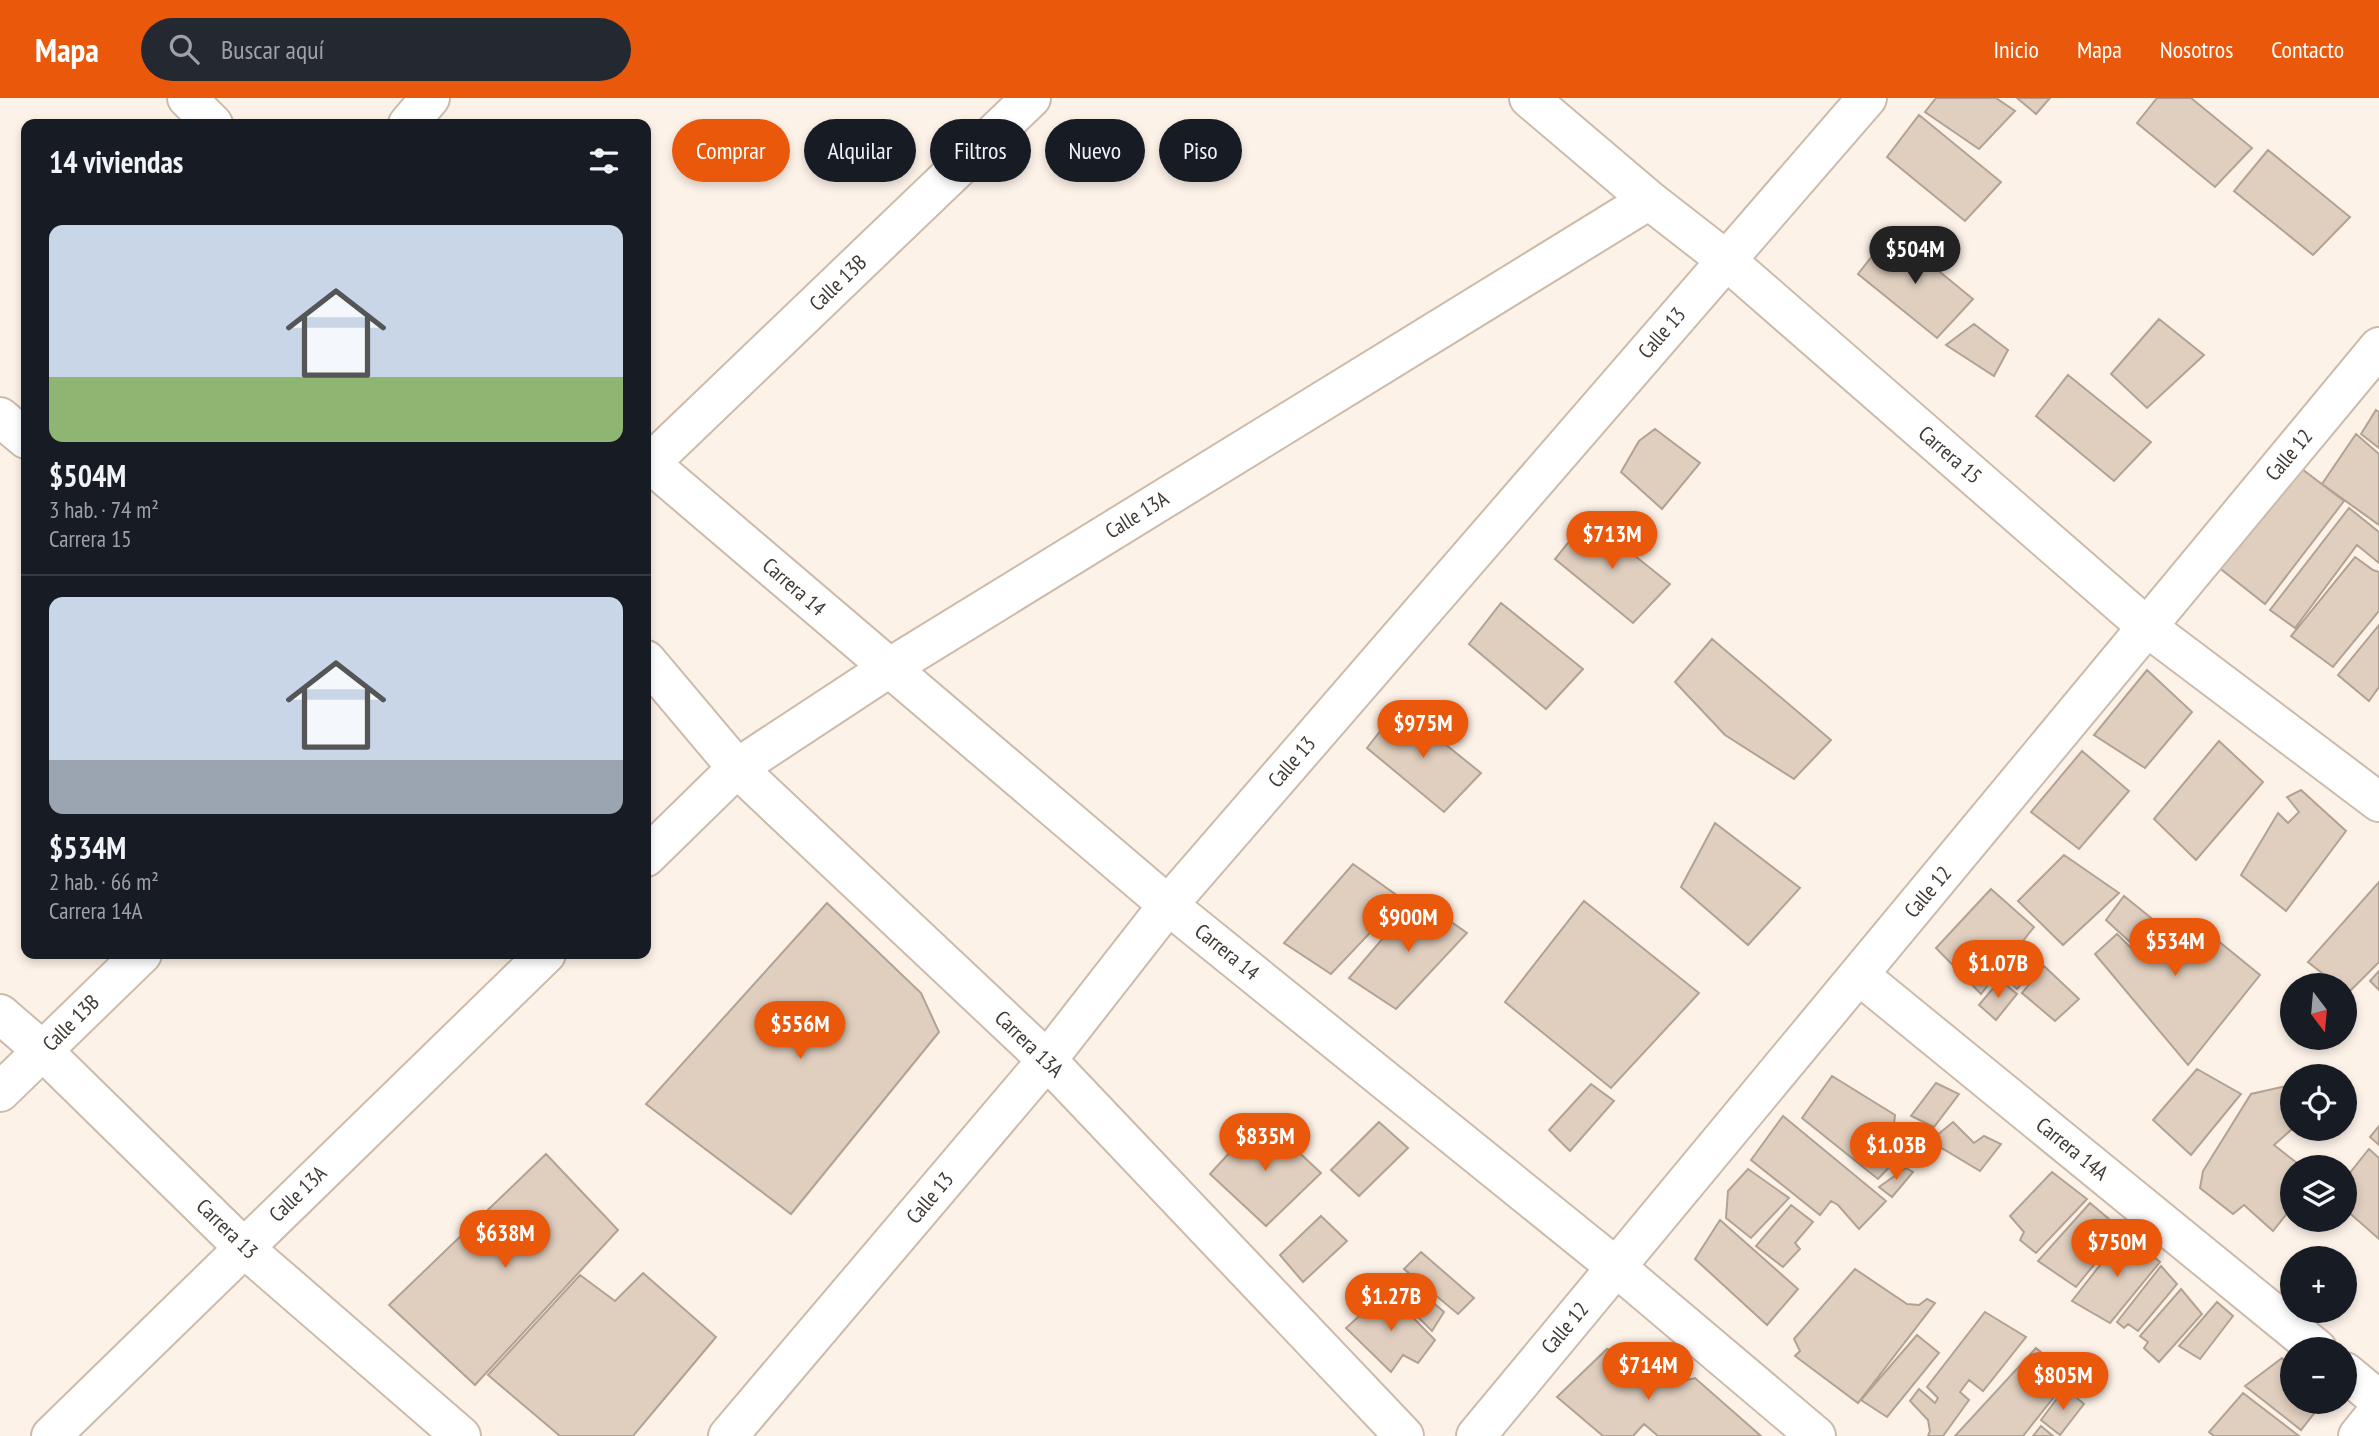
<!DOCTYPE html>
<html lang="es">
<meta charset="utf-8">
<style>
:root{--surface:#171b24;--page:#242831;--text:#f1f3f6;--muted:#9ea1a6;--line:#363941;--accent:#ea580c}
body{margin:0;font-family:"PT Sans Narrow",sans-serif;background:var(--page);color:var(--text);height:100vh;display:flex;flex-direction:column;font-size:26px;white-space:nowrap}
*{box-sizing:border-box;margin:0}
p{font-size:23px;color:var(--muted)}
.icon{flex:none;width:38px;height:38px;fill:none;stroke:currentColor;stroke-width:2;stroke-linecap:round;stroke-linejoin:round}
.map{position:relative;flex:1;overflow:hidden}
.panel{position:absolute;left:21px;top:21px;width:630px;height:840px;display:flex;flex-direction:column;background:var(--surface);border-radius:14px;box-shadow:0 4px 10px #0003}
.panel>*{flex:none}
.banner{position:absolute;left:672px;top:21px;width:665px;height:63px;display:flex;gap:14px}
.needle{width:46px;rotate:164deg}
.controls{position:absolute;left:2280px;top:875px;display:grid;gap:14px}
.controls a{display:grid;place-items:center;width:77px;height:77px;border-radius:50%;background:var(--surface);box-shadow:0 4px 10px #0003;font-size:35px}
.price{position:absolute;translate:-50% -60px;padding:0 16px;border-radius:24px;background:var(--accent);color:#fff;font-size:23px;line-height:46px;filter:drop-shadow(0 2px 4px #0008)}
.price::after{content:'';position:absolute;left:50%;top:42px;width:21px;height:16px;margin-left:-10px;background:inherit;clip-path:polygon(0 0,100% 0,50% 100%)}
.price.on{background:#222;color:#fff}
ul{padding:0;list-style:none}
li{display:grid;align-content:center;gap:14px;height:371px;padding:0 28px}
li+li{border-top:2px solid var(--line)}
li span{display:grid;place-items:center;height:217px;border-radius:14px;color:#555}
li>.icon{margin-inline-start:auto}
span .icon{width:126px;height:126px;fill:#fffc;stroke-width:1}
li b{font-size:30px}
h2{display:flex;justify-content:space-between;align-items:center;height:84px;padding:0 28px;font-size:30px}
.chip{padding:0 24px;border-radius:32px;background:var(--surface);box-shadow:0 4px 10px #0003;font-size:24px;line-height:63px}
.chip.on{background:var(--accent);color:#fff}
header{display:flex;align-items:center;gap:42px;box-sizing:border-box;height:98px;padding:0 35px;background:var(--accent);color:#fff}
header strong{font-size:33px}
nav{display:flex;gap:38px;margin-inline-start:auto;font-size:24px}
.search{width:490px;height:63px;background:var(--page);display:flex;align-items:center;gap:18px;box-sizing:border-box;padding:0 24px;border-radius:38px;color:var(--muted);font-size:26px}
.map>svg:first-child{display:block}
.building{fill:#e0cfbf;stroke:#b2a293;stroke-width:2}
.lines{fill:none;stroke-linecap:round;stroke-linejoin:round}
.street-casing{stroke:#ccbbab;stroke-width:42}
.secondary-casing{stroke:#ccbbab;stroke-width:42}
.street{stroke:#fff;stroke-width:38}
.secondary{stroke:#fff;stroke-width:38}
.labels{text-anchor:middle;stroke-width:7;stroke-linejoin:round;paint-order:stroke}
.street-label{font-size:21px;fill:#403933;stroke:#fff}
</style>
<header>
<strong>Mapa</strong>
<div class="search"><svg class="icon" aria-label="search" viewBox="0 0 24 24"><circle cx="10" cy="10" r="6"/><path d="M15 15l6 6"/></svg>Buscar aquí</div>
<nav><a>Inicio</a><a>Mapa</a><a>Nosotros</a><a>Contacto</a></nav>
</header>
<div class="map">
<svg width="2379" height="1338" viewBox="0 0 2379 1338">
<rect width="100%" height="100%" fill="#fdf2e8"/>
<path class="building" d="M1936,0H1996L2015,13L1979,51L1925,14Z
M2017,0H2050L2036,16Z
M2157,0H2191L2252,50L2215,89L2137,25Z
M1919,17L2001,84L1965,123L1887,59Z
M2268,52L2350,119L2313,157L2234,93Z
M1891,134L1973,201L1937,240L1858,176Z
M2159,221L2204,257L2147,310L2111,276Z
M1974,226L2008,252L1994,278L1946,247Z
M2068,277L2151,344L2114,383L2036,318Z
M2376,312L2379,314V350L2361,336Z
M1655,331L1700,365L1662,411L1621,374L1639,343Z
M2356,336L2379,356V427L2322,386Z
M2298,368L2344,403L2265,506L2217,468Z
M2349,410L2379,434V465L2357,447L2295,530L2270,512Z
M1588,420L1670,486L1633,525L1555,461Z
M2355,459L2373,472L2379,474V513L2333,569L2291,538Z
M1501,505L1583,571L1546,611L1469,546Z
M2379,527V589L2369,603L2338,577Z
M1712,541L1831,642L1794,681L1725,637L1675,584Z
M2147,572L2192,614L2145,670L2094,637Z
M1399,609L1481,675L1444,714L1367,650Z
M2219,643L2263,684L2196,762L2154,721Z
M2082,653L2129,693L2079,751L2031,714Z
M2301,692L2346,733L2286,813L2241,777L2278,715L2288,725L2299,714L2287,699Z
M1715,725L1800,790L1748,847L1681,789Z
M2064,757L2119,795L2063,847L2018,803Z
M1353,766L1402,801L1331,876L1284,845Z
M2379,784V864L2347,896L2345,887H2337L2308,864Z
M1991,791L2034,829L1981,896L1936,850Z
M2124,798L2187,849L2206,833L2260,877L2188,967L2095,856L2117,836L2138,857L2141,854L2106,822Z
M1417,800L1467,835L1396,911L1349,880Z
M1584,803L1699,895L1611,990L1505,904Z
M827,805L921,895L939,934L791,1116L646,1006Z
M2030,853L2041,865L2017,891L2002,877Z
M2044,868L2079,901L2055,923L2022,895Z
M2379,873V892L2370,883Z
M2000,882L2017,896L1996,922L1979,907Z
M2197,971L2241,996L2191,1057L2153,1022Z
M1832,978L1895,1017L1894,1026L1919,1050L1905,1065L1897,1061L1878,1081L1802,1020Z
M1936,985L1959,996L1934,1029L1911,1018Z
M1591,986L1614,1003L1570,1053L1549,1032Z
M2286,988L2292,994V1031L2274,1047L2302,1069H2292V1109L2273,1133L2244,1107L2233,1116L2200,1090L2203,1073L2251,996Z
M1783,1018L1886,1103L1859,1131L1838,1107L1831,1103L1820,1117L1751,1062Z
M1379,1024L1408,1050L1359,1098L1331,1072Z
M1953,1024L1974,1045L1984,1038L2001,1046L1980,1073L1930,1043Z
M2379,1028V1047L2370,1039Z
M1252,1030L1276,1033L1321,1075L1266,1128L1210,1076Z
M2369,1051L2379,1060V1141L2345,1111V1081Z
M546,1056L618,1132L475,1287L389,1207Z
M1906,1070L1913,1074L1892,1099L1879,1089Z
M1748,1071L1789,1100L1751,1140L1726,1120L1728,1093Z
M2052,1074L2087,1101L2036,1155L2020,1142L2024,1134L2010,1118Z
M2090,1105L2122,1132L2076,1189L2038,1163Z
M1791,1107L1813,1124L1795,1145L1800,1151L1783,1169L1756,1148Z
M1321,1118L1347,1143L1303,1184L1280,1157Z
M1720,1122L1798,1191L1767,1227L1695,1161Z
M2125,1135L2160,1164L2110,1225L2072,1203Z
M1421,1154L1474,1200L1458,1216L1404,1171Z
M2161,1168L2177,1186L2138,1233L2128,1226L2124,1230L2117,1224Z
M1855,1171L1907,1206L1919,1207L1927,1201L1935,1205L1858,1305L1795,1258L1800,1253L1794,1241Z
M643,1175L716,1239L633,1338H560L488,1277L580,1177L615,1203Z
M1402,1178L1444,1214L1432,1233L1388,1189Z
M2181,1191L2202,1216L2159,1264L2144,1250L2148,1244L2140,1238Z
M1387,1193L1435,1242L1418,1265L1403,1257L1391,1274L1346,1230Z
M2217,1204L2233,1218L2200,1261L2179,1248Z
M1985,1214L2026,1239L1983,1293L1969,1282L1960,1294L1969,1302L1943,1338H1928L1930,1333L1928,1322L1910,1303L1919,1291L1935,1305L1938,1300L1927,1289Z
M1917,1237L1939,1255L1887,1319L1861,1302Z
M2036,1250L2070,1279L2023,1338H1955Z
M1607,1251L1626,1257L1679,1284L1695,1280L1761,1338H1658L1644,1326L1633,1338H1603L1557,1299Z
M2282,1260L2292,1268V1304H2323L2301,1332L2245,1288Z
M2065,1290L2084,1306L2060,1337L2041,1322Z
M2243,1295L2299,1338H2214L2209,1334Z
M2041,1328L2053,1338H2033Z"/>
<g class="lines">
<defs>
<path id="street" d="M187,0L213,26
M1529,0L1649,102L1726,162L2147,529L2379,704
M408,26L430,0
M0,319L26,341
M646,362L1168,807L1616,1169L1816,1338
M646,369L1031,0
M646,562L737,670L1047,962L1404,1338
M646,759L737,670L889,570L1649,102
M1859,877L2317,1251
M0,916L43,953L243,1149L461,1338
M0,994L142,856
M2345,1274L2379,1302
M51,1338L546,856
M728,1338L1047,962L1168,807L1867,0
M2358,1338L2379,1312"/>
<path id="secondary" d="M1476,1338L2379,249"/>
</defs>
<use href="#street" class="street-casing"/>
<use href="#secondary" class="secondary-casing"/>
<use href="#street" class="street"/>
<use href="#secondary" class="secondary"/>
</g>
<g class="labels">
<g class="street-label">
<text transform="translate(838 185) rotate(-44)" y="7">Calle 13B</text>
<text transform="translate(1662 235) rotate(-49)" y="7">Calle 13</text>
<text transform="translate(1950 357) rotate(41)" y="7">Carrera 15</text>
<text transform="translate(2289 357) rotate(-50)" y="7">Calle 12</text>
<text transform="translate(1137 417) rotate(-32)" y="7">Calle 13A</text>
<text transform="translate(794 489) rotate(41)" y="7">Carrera 14</text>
<text transform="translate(1292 664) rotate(-49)" y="7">Calle 13</text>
<text transform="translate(1928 794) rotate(-50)" y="7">Calle 12</text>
<text transform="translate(1227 854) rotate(39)" y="7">Carrera 14</text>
<text transform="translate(71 925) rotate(-45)" y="7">Calle 13B</text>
<text transform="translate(1029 946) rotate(44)" y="7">Carrera 13A</text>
<text transform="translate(2072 1051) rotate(39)" y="7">Carrera 14A</text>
<text transform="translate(298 1096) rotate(-44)" y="7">Calle 13A</text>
<text transform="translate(930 1100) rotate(-50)" y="7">Calle 13</text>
<text transform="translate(227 1131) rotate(44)" y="7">Carrera 13</text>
<text transform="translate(1565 1230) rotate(-50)" y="7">Calle 12</text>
</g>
</g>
</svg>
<div class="controls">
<a><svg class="needle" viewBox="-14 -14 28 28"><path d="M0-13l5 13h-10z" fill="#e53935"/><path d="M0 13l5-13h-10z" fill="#9ea1a6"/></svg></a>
<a><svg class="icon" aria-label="locate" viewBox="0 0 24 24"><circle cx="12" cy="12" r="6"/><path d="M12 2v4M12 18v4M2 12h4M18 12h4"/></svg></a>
<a><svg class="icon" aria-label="layers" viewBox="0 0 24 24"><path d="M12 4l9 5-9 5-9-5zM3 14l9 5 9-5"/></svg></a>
<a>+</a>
<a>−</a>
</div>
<b class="price on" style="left:1915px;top:188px">$504M</b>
<b class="price" style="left:1612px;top:473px">$713M</b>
<b class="price" style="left:1423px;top:662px">$975M</b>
<b class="price" style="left:1408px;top:856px">$900M</b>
<b class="price" style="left:2175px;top:880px">$534M</b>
<b class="price" style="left:1998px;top:902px">$1.07B</b>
<b class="price" style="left:800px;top:963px">$556M</b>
<b class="price" style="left:1265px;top:1075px">$835M</b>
<b class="price" style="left:1896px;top:1084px">$1.03B</b>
<b class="price" style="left:505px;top:1172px">$638M</b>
<b class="price" style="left:2117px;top:1181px">$750M</b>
<b class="price" style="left:1391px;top:1235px">$1.27B</b>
<b class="price" style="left:1648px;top:1304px">$714M</b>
<b class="price" style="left:2063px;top:1314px">$805M</b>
<div class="banner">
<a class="chip on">Comprar</a>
<a class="chip">Alquilar</a>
<a class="chip">Filtros</a>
<a class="chip">Nuevo</a>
<a class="chip">Piso</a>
</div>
<section class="panel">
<h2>14 viviendas<svg class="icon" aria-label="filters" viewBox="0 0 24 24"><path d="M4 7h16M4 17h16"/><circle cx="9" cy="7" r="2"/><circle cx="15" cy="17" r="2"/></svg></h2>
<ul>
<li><span style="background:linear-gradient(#c9d6e8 70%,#8fb573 0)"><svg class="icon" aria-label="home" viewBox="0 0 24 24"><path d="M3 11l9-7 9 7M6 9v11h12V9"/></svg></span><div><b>$504M</b><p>3 hab. · 74 m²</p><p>Carrera 15</p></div></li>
<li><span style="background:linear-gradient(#c9d6e8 75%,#9aa5b1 0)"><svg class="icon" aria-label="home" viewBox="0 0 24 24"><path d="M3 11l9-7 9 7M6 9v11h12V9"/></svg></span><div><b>$534M</b><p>2 hab. · 66 m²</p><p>Carrera 14A</p></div></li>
</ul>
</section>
</div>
